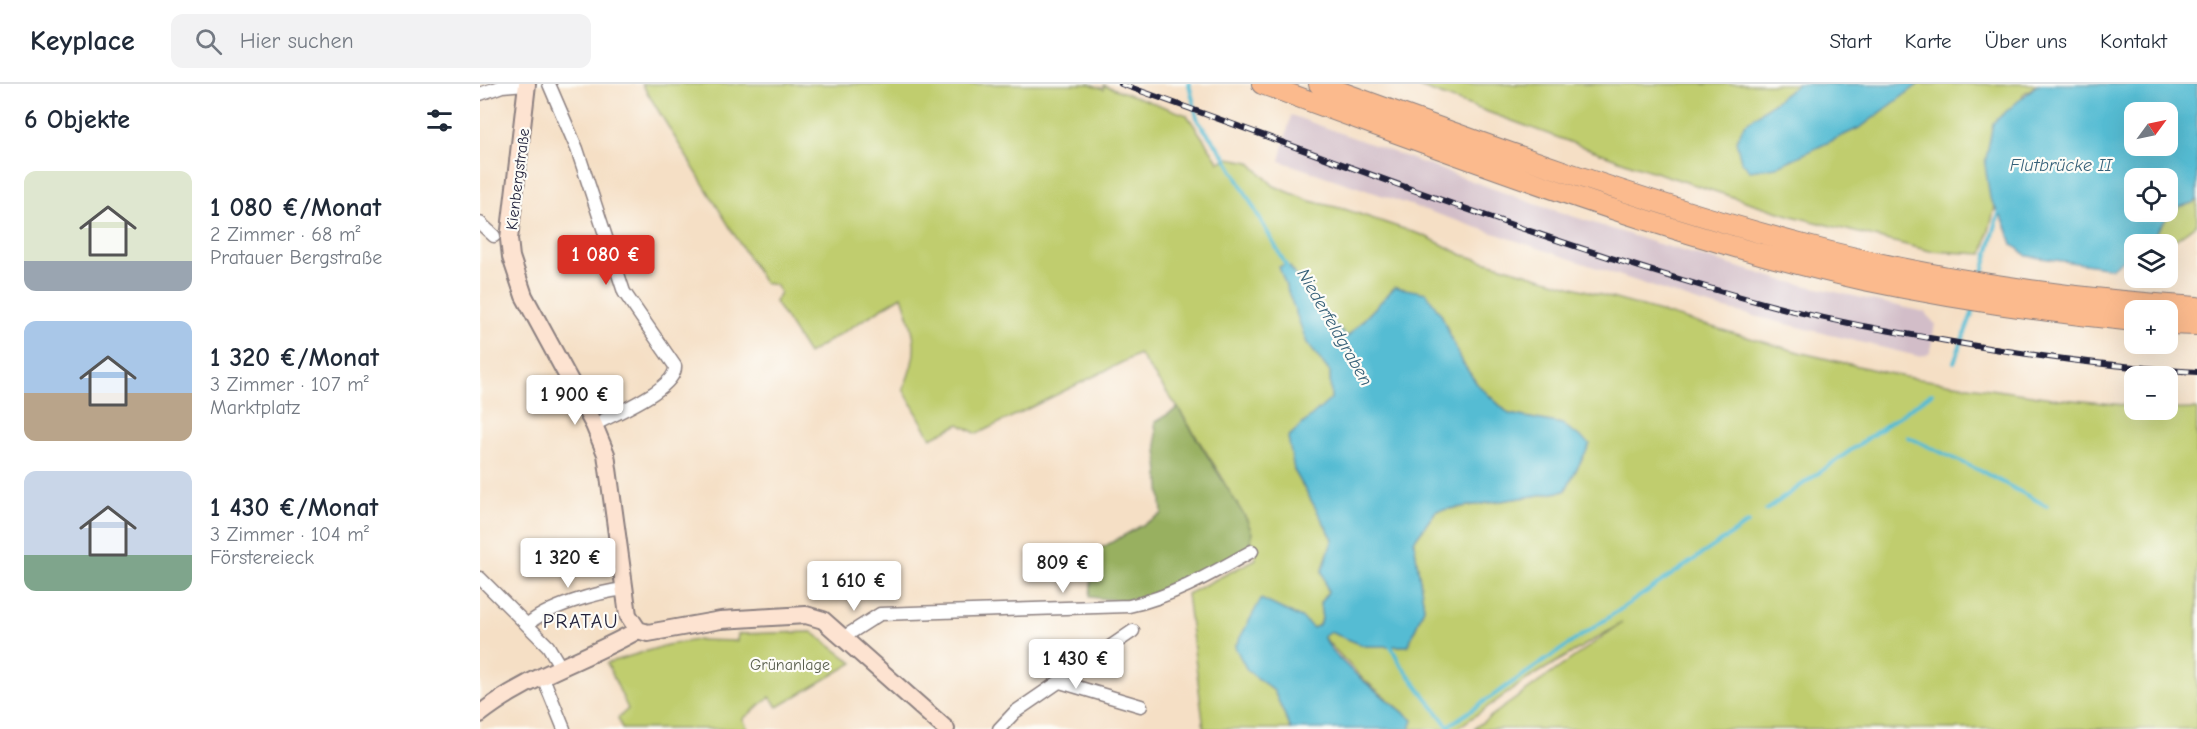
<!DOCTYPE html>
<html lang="de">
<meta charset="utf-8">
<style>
:root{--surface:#fff;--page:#f2f2f3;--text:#1f2937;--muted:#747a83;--line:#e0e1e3;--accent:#d93025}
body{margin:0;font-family:"Comic Neue",sans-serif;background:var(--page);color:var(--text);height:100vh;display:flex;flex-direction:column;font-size:22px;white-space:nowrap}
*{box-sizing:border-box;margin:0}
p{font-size:20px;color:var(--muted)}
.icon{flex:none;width:33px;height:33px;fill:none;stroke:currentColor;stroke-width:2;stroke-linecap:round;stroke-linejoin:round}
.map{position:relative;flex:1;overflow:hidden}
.sheet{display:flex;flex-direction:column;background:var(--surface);width:480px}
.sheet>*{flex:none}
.needle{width:39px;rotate:57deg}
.tools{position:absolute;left:1644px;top:18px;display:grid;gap:12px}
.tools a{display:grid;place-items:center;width:54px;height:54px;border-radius:12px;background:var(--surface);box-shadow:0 6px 24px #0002;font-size:30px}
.price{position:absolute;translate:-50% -51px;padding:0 14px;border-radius:6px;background:#fff;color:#222;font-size:20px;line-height:39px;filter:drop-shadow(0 2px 3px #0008)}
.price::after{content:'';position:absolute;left:50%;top:36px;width:18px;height:14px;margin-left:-9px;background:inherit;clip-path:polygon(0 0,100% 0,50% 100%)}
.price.selected{background:var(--accent);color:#fff}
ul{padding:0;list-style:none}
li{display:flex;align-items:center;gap:18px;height:150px;padding:0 24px}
li span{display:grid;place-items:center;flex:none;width:168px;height:120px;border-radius:12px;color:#555}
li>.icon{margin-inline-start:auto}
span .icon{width:72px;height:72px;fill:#fffc;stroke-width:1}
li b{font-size:26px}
h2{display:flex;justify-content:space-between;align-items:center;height:72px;padding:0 24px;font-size:26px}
header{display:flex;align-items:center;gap:36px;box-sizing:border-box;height:84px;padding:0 30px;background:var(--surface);border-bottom:2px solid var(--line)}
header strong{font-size:28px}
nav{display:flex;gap:33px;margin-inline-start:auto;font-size:21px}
.search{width:420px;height:54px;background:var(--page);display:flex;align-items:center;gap:15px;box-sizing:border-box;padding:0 21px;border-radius:12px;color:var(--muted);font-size:22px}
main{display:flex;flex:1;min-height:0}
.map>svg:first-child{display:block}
.industrial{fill:#d2bdc8}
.green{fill:#c0cd6e;stroke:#717854;stroke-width:1.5}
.forest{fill:#98b061;stroke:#5d694e;stroke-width:1.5}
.water{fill:#55bcd3;stroke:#3c6f87;stroke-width:1.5;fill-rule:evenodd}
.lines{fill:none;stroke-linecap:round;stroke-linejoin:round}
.stream{stroke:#55bcd3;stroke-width:4}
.street-casing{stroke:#8c8080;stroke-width:15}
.secondary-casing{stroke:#8c8080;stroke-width:20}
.primary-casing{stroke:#8c8080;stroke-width:22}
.street{stroke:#fff;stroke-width:12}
.secondary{stroke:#fde3d1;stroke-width:16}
.primary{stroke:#fbba8d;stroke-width:20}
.rail-casing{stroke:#22223b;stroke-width:6}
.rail{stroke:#fdfcf7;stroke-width:4;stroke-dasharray:11;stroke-linecap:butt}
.labels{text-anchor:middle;stroke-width:4.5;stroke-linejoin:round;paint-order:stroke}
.street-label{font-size:16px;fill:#22223b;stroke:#fdfcf7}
.park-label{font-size:16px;fill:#595e4d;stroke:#fdfcf7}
.water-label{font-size:18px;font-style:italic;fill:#366078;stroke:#fdfcf7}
.quarter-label{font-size:20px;letter-spacing:1.5px;fill:#22223b;stroke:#fdfcf7}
</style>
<header>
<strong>Keyplace</strong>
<div class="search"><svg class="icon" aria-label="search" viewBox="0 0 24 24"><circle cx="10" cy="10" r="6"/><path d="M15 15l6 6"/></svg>Hier suchen</div>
<nav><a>Start</a><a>Karte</a><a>Über uns</a><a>Kontakt</a></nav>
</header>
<main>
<section class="sheet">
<h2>6 Objekte<svg class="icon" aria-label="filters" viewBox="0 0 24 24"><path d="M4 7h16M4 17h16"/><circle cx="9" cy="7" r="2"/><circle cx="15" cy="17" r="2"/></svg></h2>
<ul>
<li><span style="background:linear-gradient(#dfe7d0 75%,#9aa5b1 0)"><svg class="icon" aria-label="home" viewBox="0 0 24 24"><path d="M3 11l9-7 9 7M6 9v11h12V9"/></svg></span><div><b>1 080 €/Monat</b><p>2 Zimmer · 68 m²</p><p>Pratauer Bergstraße</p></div></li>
<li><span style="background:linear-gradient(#a9c7e8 60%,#b9a48a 0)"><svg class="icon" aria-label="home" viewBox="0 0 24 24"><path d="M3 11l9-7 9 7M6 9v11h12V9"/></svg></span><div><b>1 320 €/Monat</b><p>3 Zimmer · 107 m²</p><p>Marktplatz</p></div></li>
<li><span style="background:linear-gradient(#c9d6e8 70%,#7fa58c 0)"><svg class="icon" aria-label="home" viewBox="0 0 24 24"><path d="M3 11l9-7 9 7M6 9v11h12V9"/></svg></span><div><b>1 430 €/Monat</b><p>3 Zimmer · 104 m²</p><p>Förstereieck</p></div></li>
</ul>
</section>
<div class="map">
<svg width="1717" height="645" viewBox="0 0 1717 645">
<rect width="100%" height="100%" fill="#fdfcf7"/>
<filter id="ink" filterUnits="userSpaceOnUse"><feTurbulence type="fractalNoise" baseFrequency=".0167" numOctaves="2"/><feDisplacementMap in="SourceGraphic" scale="12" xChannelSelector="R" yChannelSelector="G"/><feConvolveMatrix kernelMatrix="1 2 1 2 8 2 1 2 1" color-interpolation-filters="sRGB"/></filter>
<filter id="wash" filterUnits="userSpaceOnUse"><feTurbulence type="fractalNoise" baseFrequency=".008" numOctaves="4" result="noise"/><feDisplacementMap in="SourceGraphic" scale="24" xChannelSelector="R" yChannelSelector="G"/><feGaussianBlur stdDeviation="1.35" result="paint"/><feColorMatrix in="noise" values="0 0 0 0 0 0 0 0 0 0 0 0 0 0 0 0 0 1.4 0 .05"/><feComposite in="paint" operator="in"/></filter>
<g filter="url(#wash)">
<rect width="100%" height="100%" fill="#f5dfc5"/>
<path class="industrial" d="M811,31L1055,120L1172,158L1302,196L1445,228L1455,240L1450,268L1446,271L1437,272L1221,219L800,77Z"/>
<path class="green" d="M162,0H610L624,5V1L707,31L739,78L749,74L769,78L794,102L830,117L864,125L945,152L983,171L1322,269L1425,293L1572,314L1654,322V326L1717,325V645H993L1142,539L1048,595L976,645H930L933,636L881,593L843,553L850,548L885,562H928L944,524L934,457L956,427L1085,407L1082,340L1029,330L997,300L980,275L961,230L915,203L867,253L834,221L810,183L827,259L850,288L851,315L814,386L853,455L842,487L848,508L840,519L842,535L838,542L832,544L823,535L767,586L794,607L811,645H724L707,510L776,475L767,436L745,404L742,393L698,324L659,270L497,350L479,340L451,354L423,305C441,265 435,252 422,212L328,270L295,218L300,208L295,201L284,199Z
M931,0H1318L1264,41L1296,83L1439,0H1558L1543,10L1510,114L1515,123L1503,170L1450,167L1312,132L1153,81Z
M1717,116V140L1688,161L1663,160C1676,150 1682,135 1695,125C1702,120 1710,122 1717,116Z
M332,548L373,579L298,623L290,613L263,635L268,645H142L138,634L148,625L127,579L187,561L216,556L257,557L258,550Z"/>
<path class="forest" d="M698,324L767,436L772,449L769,463C731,485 692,513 647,516C635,517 622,514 610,513L612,488L609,471L682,430L675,338Z"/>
<path class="water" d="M1318,0H1439L1381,43L1296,83L1270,87L1261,77L1256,57L1264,41Z
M1558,0H1717V116C1710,122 1702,120 1696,125C1681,136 1675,160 1654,160V167L1632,184L1547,172L1532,160L1525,139L1510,114L1505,80L1513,39ZM1654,28H1688V62H1654ZM1654,94H1688V128H1654Z
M805,180L810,183L834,221L867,253L915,203L946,209L961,230L980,275L997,300L1029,330L1082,340L1110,360L1085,407L956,427L934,457L944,524L928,562H885L850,548L843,553C861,584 905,613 933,636L930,645H811L794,607L767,586L755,563L781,515L823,535L833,544L838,542L842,535L840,519L848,508L842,487L853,455L814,386L808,353L851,315L850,288L827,259L799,183Z"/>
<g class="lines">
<path class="stream" d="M709,0L718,37L744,71L807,183
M1502,192L1519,129
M1474,278L1495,222
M1428,353L1503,388L1567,422
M1286,426L1452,309
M909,558L919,578L970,645
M968,642L1268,439"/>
</g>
</g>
<g filter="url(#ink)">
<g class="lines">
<defs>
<path id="street" d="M69,0L97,65L144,208L195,282C197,305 133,330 114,341
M0,10L22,2L45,0
M0,139L14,152
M0,494L68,562L80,582
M47,541C66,523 118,508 145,505
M364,553L400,530L649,522C694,512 731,490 772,467
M62,591L84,645
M580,598L661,622
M519,645L535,628L653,547"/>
<path id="secondary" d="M47,0L29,155L31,173L44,212L114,341L126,370L148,531L158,546
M0,630C48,592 106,576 158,546L168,549L241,536L326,531L343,536L466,645"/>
<path id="primary" d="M782,0C980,71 1178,150 1384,196C1474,215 1564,228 1654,237
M839,0C998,58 1156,116 1320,160C1449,195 1584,214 1717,223
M1688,240L1717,241"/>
</defs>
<use href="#street" class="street-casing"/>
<use href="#secondary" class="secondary-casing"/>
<use href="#primary" class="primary-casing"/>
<use href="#street" class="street"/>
<use href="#secondary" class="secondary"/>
<use href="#primary" class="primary"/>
<defs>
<path id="rail" d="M641,0C857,76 1069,162 1290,221C1346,236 1404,246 1461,256C1546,271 1631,283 1717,288"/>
</defs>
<use href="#rail" class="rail-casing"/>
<use href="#rail" class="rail"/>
</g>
</g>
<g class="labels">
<g class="street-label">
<text transform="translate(37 95) rotate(-83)" y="6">Kienbergstraße</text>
</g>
<g class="park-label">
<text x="310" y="586">Grünanlage</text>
</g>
<g class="water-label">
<text x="1581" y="87">Flutbrücke II</text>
<text transform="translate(855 243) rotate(60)" y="6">Niederfeldgraben</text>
</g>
<g class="quarter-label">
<text x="101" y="544">PRATAU</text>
</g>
</g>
</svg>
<div class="tools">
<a><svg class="needle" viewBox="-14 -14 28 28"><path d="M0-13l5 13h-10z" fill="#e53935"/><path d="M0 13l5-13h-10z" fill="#747a83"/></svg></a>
<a><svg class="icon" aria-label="locate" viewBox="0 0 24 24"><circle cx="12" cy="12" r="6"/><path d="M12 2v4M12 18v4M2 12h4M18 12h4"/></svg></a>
<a><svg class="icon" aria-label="layers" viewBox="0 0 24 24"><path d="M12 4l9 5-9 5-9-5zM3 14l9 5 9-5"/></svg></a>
<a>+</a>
<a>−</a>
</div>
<b class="price selected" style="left:126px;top:202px">1 080 €</b>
<b class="price" style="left:95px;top:342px">1 900 €</b>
<b class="price" style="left:88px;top:505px">1 320 €</b>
<b class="price" style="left:583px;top:510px">809 €</b>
<b class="price" style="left:374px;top:528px">1 610 €</b>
<b class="price" style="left:596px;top:606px">1 430 €</b>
</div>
</main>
